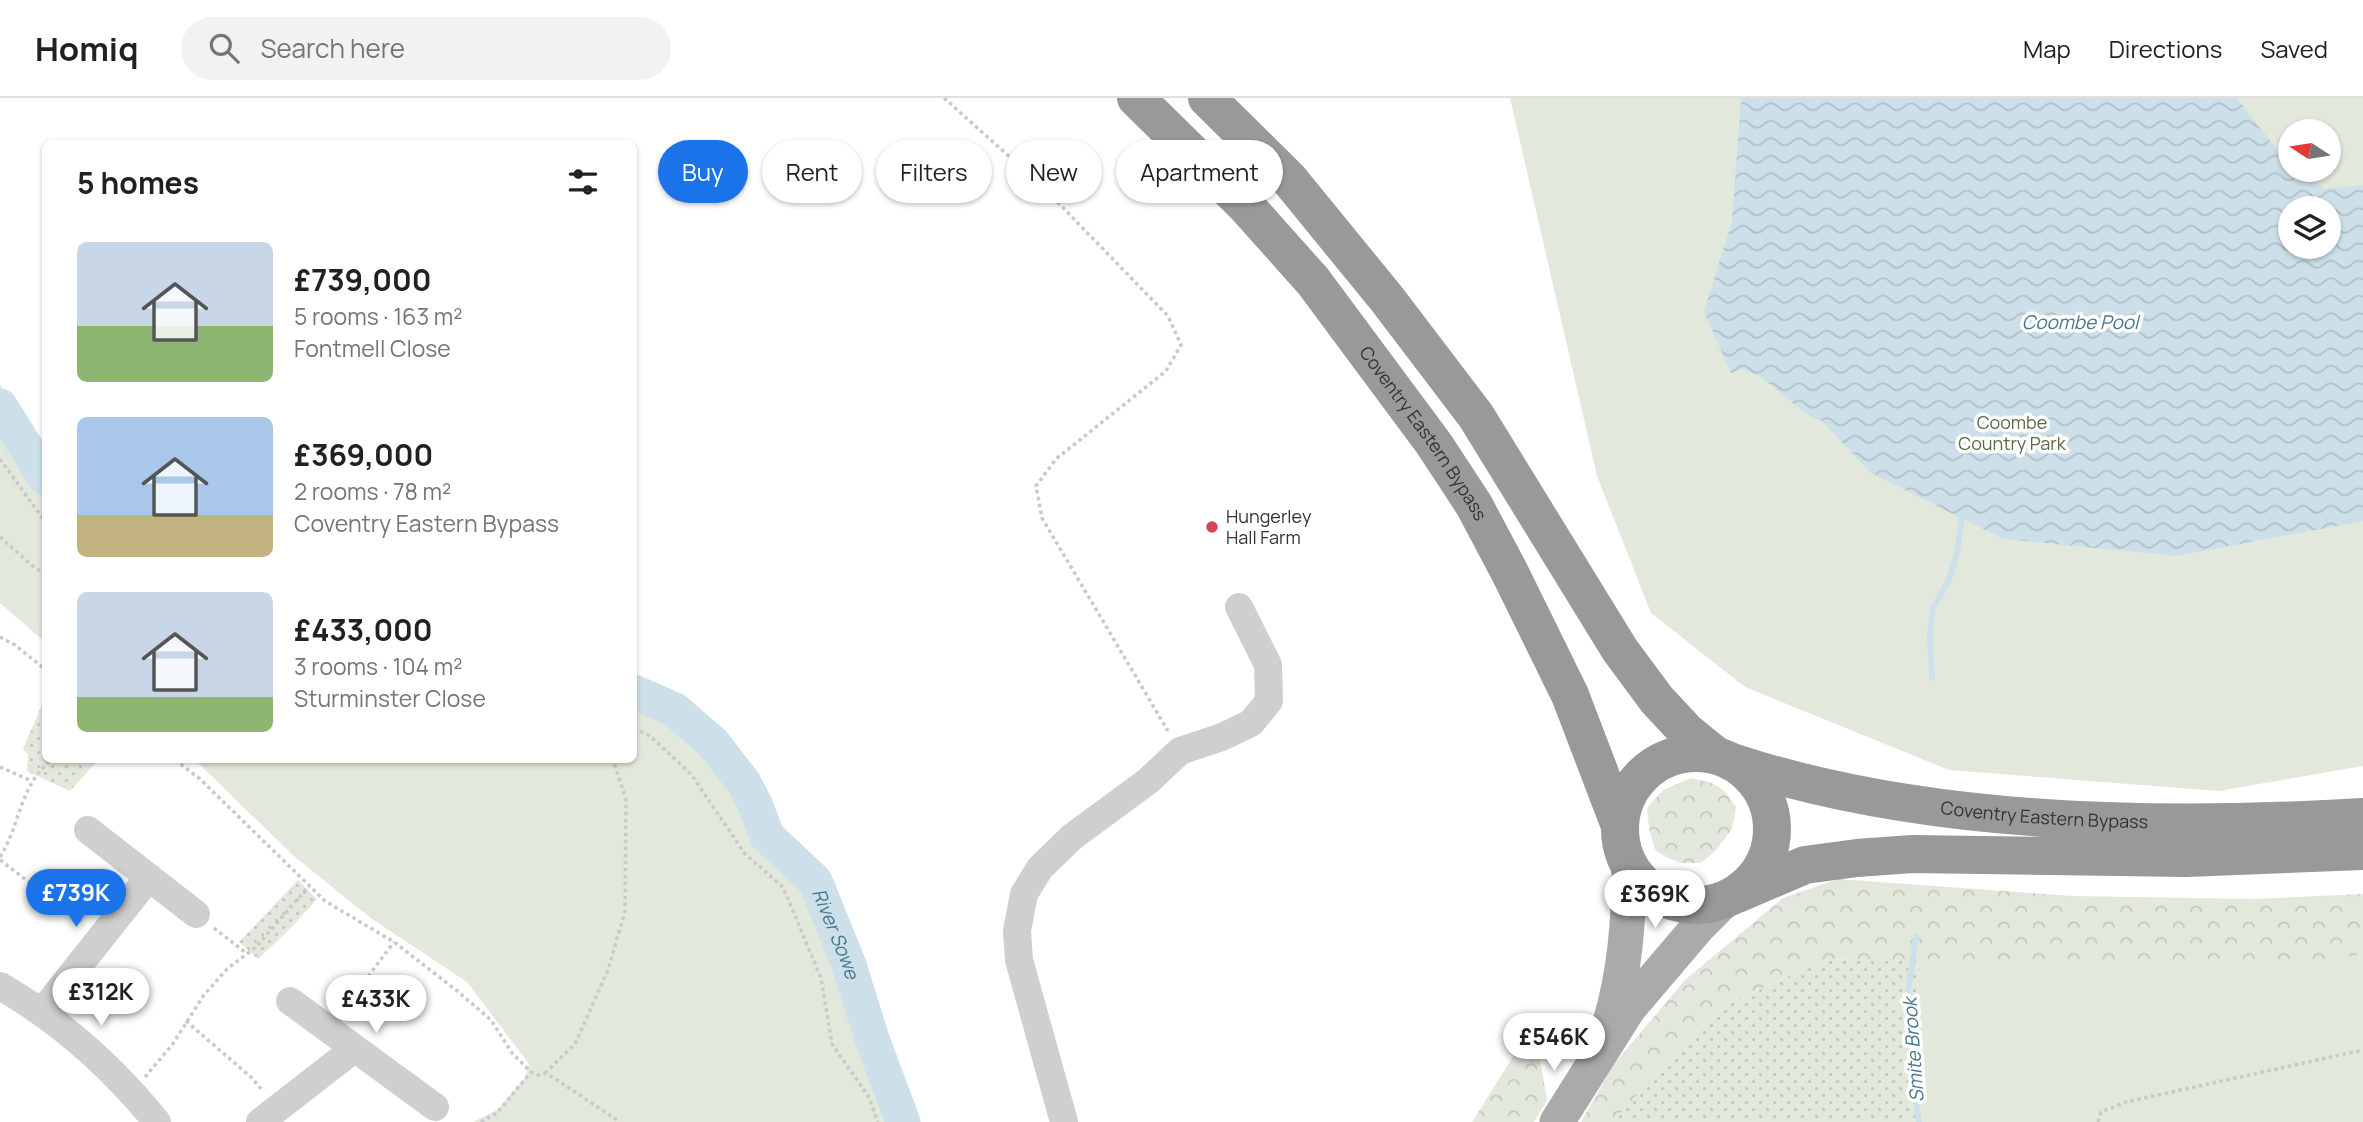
<!DOCTYPE html>
<meta charset="utf-8">
<style>
:root{--surface:#fff;--page:#f2f2f2;--text:#202124;--muted:#757577;--line:#e0e0e0;--accent:#1a73e8}
body{margin:0;font-family:Manrope,sans-serif;background:var(--page);color:var(--text);height:100vh;display:flex;flex-direction:column;font-size:26px;white-space:nowrap}
*{box-sizing:border-box;margin:0}
p{font-size:23px;color:var(--muted)}
.icon{flex:none;width:38px;height:38px;fill:none;stroke:currentColor;stroke-width:2;stroke-linecap:round;stroke-linejoin:round}
.map{position:relative;flex:1;overflow:hidden}
.sheet{position:absolute;left:42px;top:42px;width:595px;height:623px;display:flex;flex-direction:column;background:var(--surface);border-radius:10px;box-shadow:0 2px 5px #0004}
.sheet>*{flex:none}
.hud{position:absolute;left:658px;top:42px;width:665px;height:63px;display:flex;gap:14px}
.needle{width:46px;rotate:282deg}
.tools{position:absolute;left:2278px;top:21px;display:grid;gap:14px}
.tools a{display:grid;place-items:center;width:63px;height:63px;border-radius:50%;background:var(--surface);box-shadow:0 2px 5px #0004;font-size:35px}
.price{position:absolute;translate:-50% -60px;padding:0 16px;border-radius:24px;background:#fff;color:#222;font-size:23px;line-height:46px;filter:drop-shadow(0 2px 4px #0008)}
.price::after{content:'';position:absolute;left:50%;top:42px;width:21px;height:16px;margin-left:-10px;background:inherit;clip-path:polygon(0 0,100% 0,50% 100%)}
.price.selected{background:var(--accent);color:#fff}
ul{padding:0;list-style:none}
li{display:flex;align-items:center;gap:21px;height:175px;padding:0 35px}
li span{display:grid;place-items:center;flex:none;width:196px;height:140px;border-radius:10px;color:#555}
li>.icon{margin-inline-start:auto}
span .icon{width:84px;height:84px;fill:#fffc;stroke-width:1}
li b{font-size:30px}
h2{display:flex;justify-content:space-between;align-items:center;height:84px;padding:0 35px;font-size:30px}
.tag{padding:0 24px;border-radius:32px;background:var(--surface);box-shadow:0 2px 5px #0004;font-size:24px;line-height:63px}
.tag.selected{background:var(--accent);color:#fff}
header{display:flex;align-items:center;gap:42px;box-sizing:border-box;height:98px;padding:0 35px;background:var(--surface);border-bottom:2px solid var(--line)}
header strong{font-size:33px}
nav{display:flex;gap:38px;margin-inline-start:auto;font-size:24px}
.search{width:490px;height:63px;background:var(--page);display:flex;align-items:center;gap:18px;box-sizing:border-box;padding:0 24px;border-radius:38px;color:var(--muted);font-size:26px}
.map>svg:first-child{display:block}
.grass{fill:url(#grass-dots)}
.forest{fill:url(#forest-crowns)}
.park{fill:#e3e8dc;fill-rule:evenodd}
.water{fill:url(#water-waves);fill-rule:evenodd}
.lines{fill:none;stroke-linecap:round;stroke-linejoin:round}
.stream{stroke:#cde0e9;stroke-width:6}
.river{stroke:#cde0e9;stroke-width:35}
.path{stroke:#c9c9c9;stroke-width:3.5;stroke-dasharray:3.5 3.5;stroke-linecap:butt}
.minor{stroke:#cfcfcf;stroke-width:28}
.major{stroke:#aaa;stroke-width:35}
.highway{stroke:#999;stroke-width:38}
.poi-dot{fill:#d94459;stroke:#fff;stroke-width:2.5}
.labels{text-anchor:middle;stroke-width:7;stroke-linejoin:round;paint-order:stroke}
.park-label{font-size:18px;fill:#586b42;stroke:#fff}
.street-label{font-size:18px;fill:#323232;stroke:#fff}
.poi-label{font-size:18px;fill:#323232;stroke:#fff;text-anchor:start}
.water-label{font-size:19px;font-style:italic;fill:#45778f;stroke:#fff}
</style>
<header>
<strong>Homiq</strong>
<div class="search"><svg class="icon" aria-label="search" viewBox="0 0 24 24"><circle cx="10" cy="10" r="6"/><path d="M15 15l6 6"/></svg>Search here</div>
<nav><a>Map</a><a>Directions</a><a>Saved</a></nav>
</header>
<div class="map">
<svg width="2363" height="1024" viewBox="0 0 2363 1024">
<defs>
<pattern id="grass-dots" width="8" height="8" patternUnits="userSpaceOnUse" patternTransform="scale(1.75)"><rect width="8" height="8" fill="#e3e8dc"/><path d="M2 2h.1M6 6h.1" fill="none" stroke="#c3c7bd" stroke-width="1.8" stroke-linecap="round"/></pattern>
<pattern id="forest-crowns" width="20" height="18" patternUnits="userSpaceOnUse" patternTransform="scale(1.75)"><rect width="20" height="18" fill="#e3e8dc"/><path d="M2 6a3 3 0 1 1 6 0M12 15a3 3 0 1 1 6 0" fill="none" stroke="#c3c7bd"/></pattern>
<pattern id="water-waves" width="16" height="10" patternUnits="userSpaceOnUse" patternTransform="scale(1.75)"><rect width="16" height="10" fill="#cde0e9"/><path d="M0 5q4-4 8 0t8 0" fill="none" stroke="#b0c1c8"/></pattern>
</defs>
<rect width="100%" height="100%" fill="#fff"/>
<path class="grass" d="M45,600L46,662H98L70,693L27,673L28,656L23,651Z
M298,782L317,801L292,829L258,861L239,844Z
M1827,861L1922,863L1914,906L1910,965L1919,1024H1613L1686,943L1729,905Z"/>
<path class="forest" d="M1691,680C1716,685 1722,687 1736,709L1732,731L1716,752L1701,765H1681L1666,759L1655,752L1649,730L1647,710L1663,692Z
M1838,781L2072,798L2255,801L2363,796V1024L2068,867L1827,861L1729,905L1686,943L1613,1024H1581L1614,966L1685,882L1783,800Z
M1534,925L1547,1002L1534,1024H1472Z"/>
<path class="park" d="M1510,0H2363V668L2219,693L1949,672L1745,589L1651,515L1597,378ZM2291,33H2329V72H2291ZM2291,110H2329V149H2291Z
M0,286L45,357V544L0,505Z
M634,581L671,595L732,646L763,696L776,733L800,748L825,788L852,849L918,1024H473L497,1012L525,980L529,966L467,884L372,821L295,759L195,662H634Z
M2363,856V1024H1919L1910,965L1914,906L1922,863L2258,871Z"/>
<path class="water" d="M1741,0H2237L2278,53L2291,63V72H2301L2325,91L2363,87V423L2177,458L2003,441L1871,375L1822,323L1806,316L1761,279L1744,271L1731,275L1704,214L1732,123ZM2291,110H2329V149H2291Z"/>
<g class="lines">
<path class="stream" d="M1932,580L1930,536L1933,510L1948,484L1956,459L1962,421
M1916,839L1907,901L1910,965L1919,1024"/>
<g class="river">
<path d="M0,308L46,381"/>
<path id="s1" d="M634,594L675,612L713,645L744,685L755,706L767,738L815,783L849,867L872,941L903,1024"/>
</g>
<path class="path" d="M944,0L1040,86L1168,218L1181,247L1166,273L1056,361L1036,388L1042,420L1168,633
M0,361L46,425
M0,439L35,470L46,477
M0,539L15,547L46,572
M634,630L650,638L691,676L745,756L783,789L821,880L832,946L868,998L878,1024
M175,662L200,681L325,803L394,844L456,892L491,922L512,955L531,974L538,977L545,975L554,980L620,1024
M0,669L32,683
M0,759C14,737 18,711 30,688C35,678 43,670 50,662
M0,762L83,825
M214,830L246,855
M343,912L394,844
M186,923L253,981L262,992
M545,975L575,946L608,872L625,813L626,701L613,662
M145,979L172,947L204,897L227,871L256,849L309,788
M481,1024L497,1015L531,974
M2098,1024L2101,1014L2126,1004L2363,952"/>
<path class="minor" d="M88,732L196,816
M0,888C61,923 113,970 157,1024
M290,903L435,1009
M42,914L149,779
M260,1024L354,951
M1064,1024L1019,862L1017,833L1024,796L1040,770L1072,739L1148,683L1180,653L1222,639L1251,625L1269,603L1268,567L1239,509"/>
<path class="major" d="M1609,928C1625,875 1629,823 1629,768
M1557,1024L1629,910L1698,829L1725,802"/>
<g class="highway">
<path id="s2" d="M1136,0L1246,108L1313,183L1434,346L1474,407L1509,473L1570,597L1620,728"/>
<path d="M1207,0L1289,81L1387,201L1476,318L1620,552L1657,602L1687,634L1714,656"/>
<circle cx="1696" cy="731" r="76"/>
<path id="s3" d="M1732,664C1927,728 2159,731 2363,719"/>
<path d="M1737,796L1805,767L1857,760L1912,756L2186,760L2363,753"/>
</g>
</g>
<circle class="poi-dot" cx="1212" cy="429" r="7"/>
<g class="labels">
<g class="park-label">
<text x="2012" y="331">Coombe<tspan x="2012" dy="21">Country Park</tspan></text>
</g>
<g class="street-label">
<text dy="6" stroke="none"><textPath href="#s2" startOffset="443">Coventry Eastern Bypass</textPath></text>
<text dy="6" stroke="none"><textPath href="#s3" startOffset="318">Coventry Eastern Bypass</textPath></text>
</g>
<g class="poi-label">
<text x="1226" y="425">Hungerley<tspan x="1226" dy="21">Hall Farm</tspan></text>
</g>
<g class="water-label">
<text x="2080" y="231">Coombe Pool</text>
<text dy="7" stroke="none"><textPath href="#s1" startOffset="326">River Sowe</textPath></text>
<text transform="translate(1913 952) rotate(-94)" y="7">Smite Brook</text>
</g>
</g>
</svg>
<div class="tools">
<a><svg class="needle" viewBox="-14 -14 28 28"><path d="M0-13l5 13h-10z" fill="#e53935"/><path d="M0 13l5-13h-10z" fill="#757577"/></svg></a>
<a><svg class="icon" aria-label="layers" viewBox="0 0 24 24"><path d="M12 4l9 5-9 5-9-5zM3 14l9 5 9-5"/></svg></a>
</div>
<b class="price selected" style="left:76px;top:831px">£739K</b>
<b class="price" style="left:1655px;top:832px">£369K</b>
<b class="price" style="left:101px;top:930px">£312K</b>
<b class="price" style="left:376px;top:937px">£433K</b>
<b class="price" style="left:1554px;top:975px">£546K</b>
<div class="hud">
<a class="tag selected">Buy</a>
<a class="tag">Rent</a>
<a class="tag">Filters</a>
<a class="tag">New</a>
<a class="tag">Apartment</a>
</div>
<section class="sheet">
<h2>5 homes<svg class="icon" aria-label="filters" viewBox="0 0 24 24"><path d="M4 7h16M4 17h16"/><circle cx="9" cy="7" r="2"/><circle cx="15" cy="17" r="2"/></svg></h2>
<ul>
<li><span style="background:linear-gradient(#c9d6e8 60%,#8fb573 0)"><svg class="icon" aria-label="home" viewBox="0 0 24 24"><path d="M3 11l9-7 9 7M6 9v11h12V9"/></svg></span><div><b>£739,000</b><p>5 rooms · 163 m²</p><p>Fontmell Close</p></div></li>
<li><span style="background:linear-gradient(#a9c7e8 70%,#c2b280 0)"><svg class="icon" aria-label="home" viewBox="0 0 24 24"><path d="M3 11l9-7 9 7M6 9v11h12V9"/></svg></span><div><b>£369,000</b><p>2 rooms · 78 m²</p><p>Coventry Eastern Bypass</p></div></li>
<li><span style="background:linear-gradient(#c9d6e8 75%,#8fb573 0)"><svg class="icon" aria-label="home" viewBox="0 0 24 24"><path d="M3 11l9-7 9 7M6 9v11h12V9"/></svg></span><div><b>£433,000</b><p>3 rooms · 104 m²</p><p>Sturminster Close</p></div></li>
</ul>
</section>
</div>
